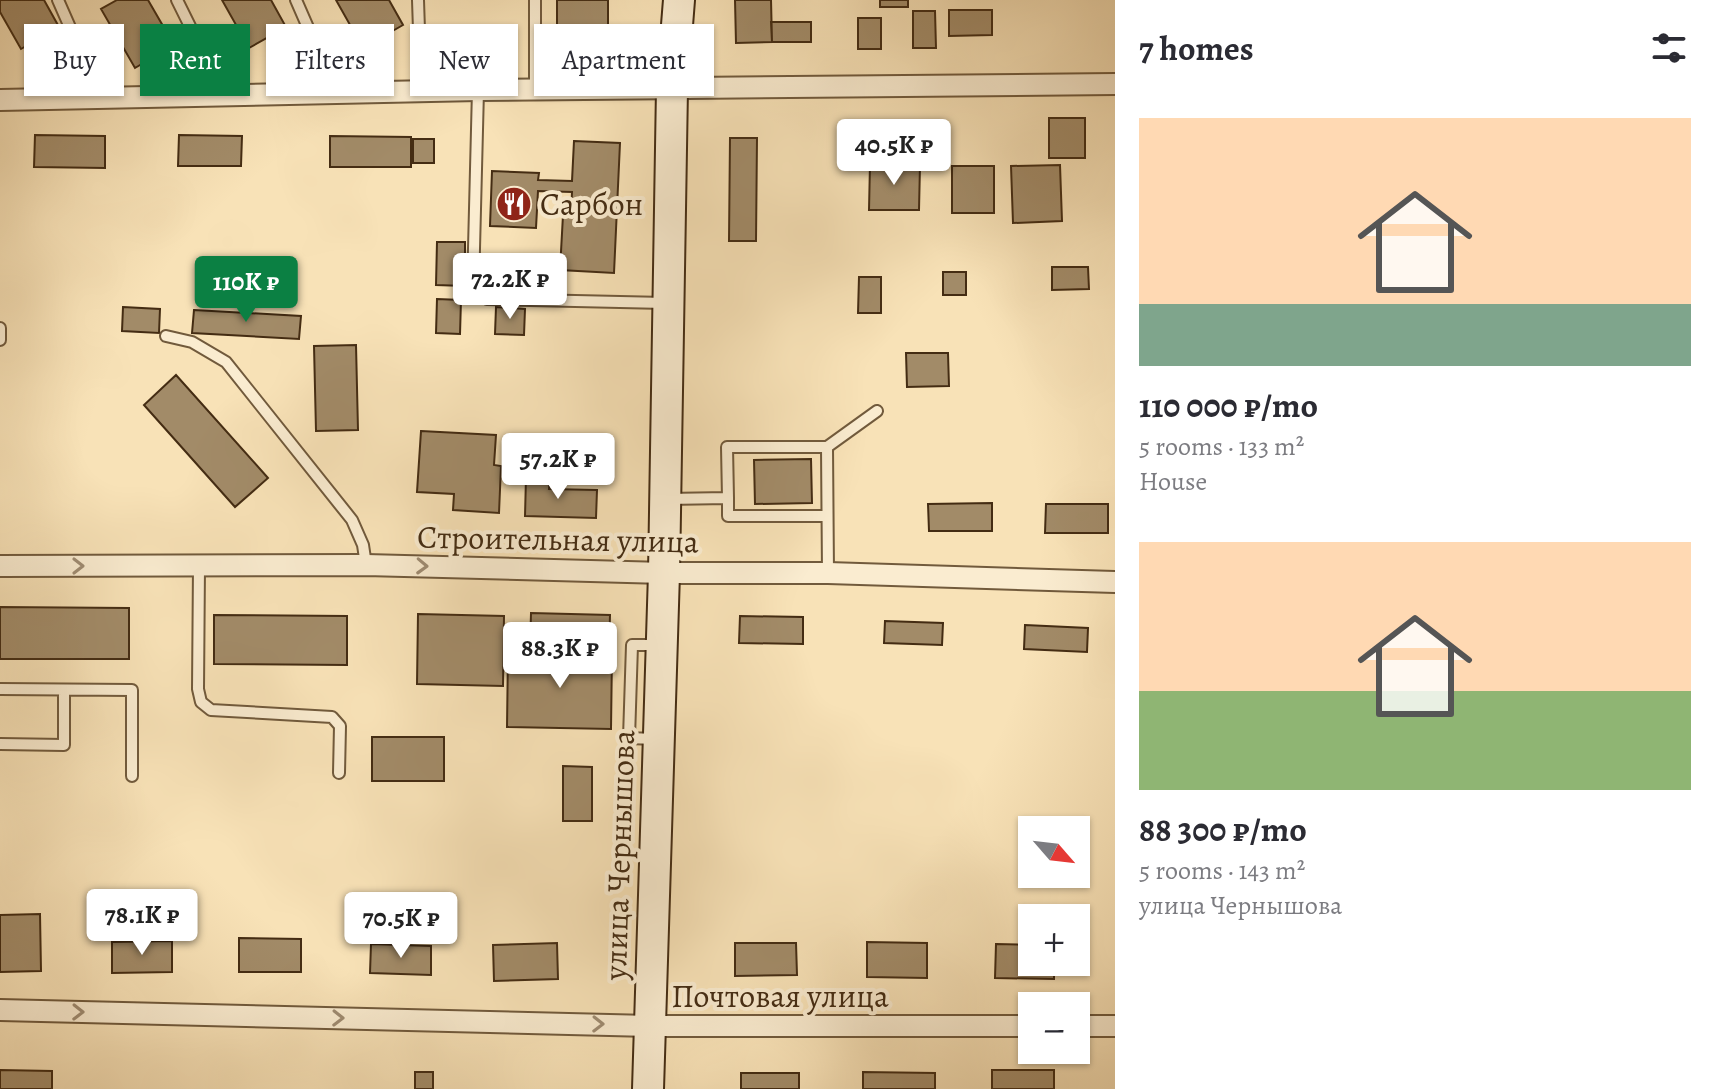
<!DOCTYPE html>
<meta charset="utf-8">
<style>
:root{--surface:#fff;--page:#f2f2f3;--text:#2b2b33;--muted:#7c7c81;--accent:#0b8043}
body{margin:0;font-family:Alegreya,serif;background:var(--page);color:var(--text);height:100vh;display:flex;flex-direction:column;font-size:30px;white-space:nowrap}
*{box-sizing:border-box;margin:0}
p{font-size:26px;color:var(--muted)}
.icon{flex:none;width:44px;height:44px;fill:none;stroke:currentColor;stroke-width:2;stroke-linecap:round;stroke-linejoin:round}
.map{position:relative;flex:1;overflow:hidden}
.sheet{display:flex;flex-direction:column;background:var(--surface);width:600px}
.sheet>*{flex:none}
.hud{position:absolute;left:24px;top:24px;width:760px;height:72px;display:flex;gap:16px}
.needle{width:52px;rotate:118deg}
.tools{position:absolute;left:1018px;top:816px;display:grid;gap:16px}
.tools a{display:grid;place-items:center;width:72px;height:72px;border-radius:0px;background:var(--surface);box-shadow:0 2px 6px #0004;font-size:40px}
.price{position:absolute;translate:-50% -68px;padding:0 18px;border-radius:8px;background:#fff;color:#222;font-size:26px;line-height:52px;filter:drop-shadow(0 2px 4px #0008)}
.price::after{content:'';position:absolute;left:50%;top:48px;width:24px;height:18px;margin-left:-12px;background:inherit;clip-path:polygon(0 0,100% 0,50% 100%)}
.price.selected{background:var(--accent);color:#fff}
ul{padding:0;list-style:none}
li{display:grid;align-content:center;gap:16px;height:424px;padding:0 24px}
li span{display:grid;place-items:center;height:248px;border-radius:0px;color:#555}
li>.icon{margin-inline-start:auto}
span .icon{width:144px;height:144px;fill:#fffc;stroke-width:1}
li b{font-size:34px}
h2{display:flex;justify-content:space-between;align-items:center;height:96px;padding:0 24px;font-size:34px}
.chip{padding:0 28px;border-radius:0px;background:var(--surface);box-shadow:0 2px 6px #0004;font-size:28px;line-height:72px}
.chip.selected{background:var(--accent);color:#fff}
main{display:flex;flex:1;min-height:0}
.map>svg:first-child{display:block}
.building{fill:#a28b68;stroke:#442c13;stroke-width:2}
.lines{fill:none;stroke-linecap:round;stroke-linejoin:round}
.lane-casing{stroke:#715a3c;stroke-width:14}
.street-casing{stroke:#715a3c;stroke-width:24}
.secondary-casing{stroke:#442c13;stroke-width:34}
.lane{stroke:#faecd0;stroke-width:10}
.street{stroke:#faecd0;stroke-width:20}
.secondary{stroke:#faecd0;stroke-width:30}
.oneway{stroke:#9f8c72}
.labels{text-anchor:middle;stroke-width:8;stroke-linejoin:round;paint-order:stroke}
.poi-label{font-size:32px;fill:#442c13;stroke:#faecd0;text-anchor:start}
.street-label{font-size:32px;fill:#442c13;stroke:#faecd0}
</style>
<main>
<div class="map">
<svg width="1115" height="1089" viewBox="0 0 1115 1089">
<rect width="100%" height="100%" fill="#f8e2b7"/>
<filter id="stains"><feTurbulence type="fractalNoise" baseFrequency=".0025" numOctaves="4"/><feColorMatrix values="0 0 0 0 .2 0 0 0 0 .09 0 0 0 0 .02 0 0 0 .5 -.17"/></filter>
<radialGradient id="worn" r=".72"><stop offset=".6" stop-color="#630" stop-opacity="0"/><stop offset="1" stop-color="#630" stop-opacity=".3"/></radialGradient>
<path class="building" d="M0,0H44L59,27L21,49L0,12Z
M117,0H148L174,45L135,68L101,9Z
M222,0H271L286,27L249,48Z
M336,0H389L403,25L363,48Z
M557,0H608V48L557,49Z
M735,0H771L772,42L736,43Z
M880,0H908V7H880Z
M949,10H992V35L949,36Z
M913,11H935L936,48H913Z
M858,18H881V49H858Z
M771,22H811V42H772Z
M1049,118H1085V158H1049Z
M35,135L105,136V168L34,167Z
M179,135L242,136L241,166H178Z
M330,136L411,137V167H330Z
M730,138H757L756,241H729Z
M413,139H434V163H413Z
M574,141L620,143L614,273L560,270L563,215H571L572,192L538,191L536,228L490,226L492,171L539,173L538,180L572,181Z
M870,164L920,165L919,210H869Z
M1060,165L1062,221L1013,223L1011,166Z
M952,166H994V213H952Z
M437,242H465V286L436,285Z
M1052,267H1088L1089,289L1052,290Z
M943,272H966V295H943Z
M859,277H881V313H858Z
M437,299L461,300L460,334L436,333Z
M123,307L160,309L159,333L122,331Z
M496,307L525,309L524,335L495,334Z
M194,310L301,316L299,339L192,333Z
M356,345L358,430L316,431L314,346Z
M906,353H948L949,386L907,387Z
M176,375L268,478L235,507L144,405Z
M421,431L496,435L494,465L501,466L499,513L453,510L454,494L417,492Z
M811,459L812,503L755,504L754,460Z
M526,477L550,478L549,489L597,490L596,518L525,516Z
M992,503V531H929L928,504Z
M1046,504H1108V533H1045Z
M0,607L129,608V659H0Z
M531,613L610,615L609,652L530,650Z
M418,614L504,616L503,686L417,684Z
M214,615L347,616V665L214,664Z
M740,616L803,617V644L739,643Z
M885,621L943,623L942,645L884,643Z
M1025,625L1088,628L1087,652L1024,649Z
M508,652L612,654L611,729L507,727Z
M372,737H444V781H372Z
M563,766L592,767V821H563Z
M40,914L41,971L0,972V915Z
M239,938L301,939V972H239Z
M172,941V972L112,973V942Z
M867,942L927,943V978L867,977Z
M557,943L558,979L494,981L493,945Z
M735,943H796L797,975L735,976Z
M371,944L431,946V975L370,973Z
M996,944L1032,945V962H1054V979L995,978Z
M0,1070L52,1071V1089H0Z
M992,1070H1054V1089H992Z
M415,1072H433V1089H415Z
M863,1072L935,1073V1089H863Z
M741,1073H799V1089H741Z"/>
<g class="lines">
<defs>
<path id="lane" d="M58,0L101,98
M177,0L224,95
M296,0L337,94
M478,90L473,288L487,299L665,303
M535,90V0
M417,92L419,30L418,0
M0,328V340
M166,336L192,342L226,362L352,520L363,545L366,565
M827,447L877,411
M728,498V516H827
M666,499L728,498L727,447H827L828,573
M199,566L198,689L201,702L211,710L332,717L340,726L339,773
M0,689L132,690V776
M655,739L629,738L632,645H661
M0,744L64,745V690"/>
<path id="street" d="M0,100L478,90L1115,84
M0,566L366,565L664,573H828L1115,582
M0,1010L650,1026H1032
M1076,1026H1115"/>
<path id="secondary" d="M648,1089L664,573L672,88L679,0"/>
</defs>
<use href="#lane" class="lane-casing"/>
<use href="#street" class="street-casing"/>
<use href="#secondary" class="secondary-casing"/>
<use href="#lane" class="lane"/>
<use href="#street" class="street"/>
<use href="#secondary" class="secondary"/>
</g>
<defs><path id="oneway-chevron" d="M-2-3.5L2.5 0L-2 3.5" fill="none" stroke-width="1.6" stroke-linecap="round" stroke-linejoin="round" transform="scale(2)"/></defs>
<g class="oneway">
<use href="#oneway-chevron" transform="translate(78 566)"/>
<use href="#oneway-chevron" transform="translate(422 566) rotate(2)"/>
<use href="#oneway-chevron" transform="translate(78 1012) rotate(1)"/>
<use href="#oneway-chevron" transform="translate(338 1018) rotate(1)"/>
<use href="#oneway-chevron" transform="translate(598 1024) rotate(1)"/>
</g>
<defs>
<symbol id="restaurant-disc" viewBox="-11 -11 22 22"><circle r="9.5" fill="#8f2418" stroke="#faecd0"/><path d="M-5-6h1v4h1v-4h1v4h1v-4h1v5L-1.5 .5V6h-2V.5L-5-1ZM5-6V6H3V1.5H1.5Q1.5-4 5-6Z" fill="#fff"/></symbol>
</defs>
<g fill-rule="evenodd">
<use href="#restaurant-disc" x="494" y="184" width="40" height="40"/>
</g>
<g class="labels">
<g class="poi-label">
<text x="540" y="215">Сарбон</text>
</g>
<g class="street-label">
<text transform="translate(558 539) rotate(1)" y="11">Строительная улица</text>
<text transform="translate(619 855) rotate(-88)" y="11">улица Чернышова</text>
<text x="780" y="1007">Почтовая улица</text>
</g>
</g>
<rect width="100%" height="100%" filter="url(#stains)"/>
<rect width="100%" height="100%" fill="url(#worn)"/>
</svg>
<div class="tools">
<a><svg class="needle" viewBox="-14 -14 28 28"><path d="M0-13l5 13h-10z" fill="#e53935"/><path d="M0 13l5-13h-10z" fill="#7c7c81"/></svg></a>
<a>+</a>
<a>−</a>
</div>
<b class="price" style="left:894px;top:187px">40.5K ₽</b>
<b class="price" style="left:510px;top:321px">72.2K ₽</b>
<b class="price selected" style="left:246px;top:324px">110K ₽</b>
<b class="price" style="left:558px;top:501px">57.2K ₽</b>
<b class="price" style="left:560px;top:690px">88.3K ₽</b>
<b class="price" style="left:142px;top:957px">78.1K ₽</b>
<b class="price" style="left:401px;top:960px">70.5K ₽</b>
<div class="hud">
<a class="chip">Buy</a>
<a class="chip selected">Rent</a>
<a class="chip">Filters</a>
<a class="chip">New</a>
<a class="chip">Apartment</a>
</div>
</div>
<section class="sheet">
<h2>7 homes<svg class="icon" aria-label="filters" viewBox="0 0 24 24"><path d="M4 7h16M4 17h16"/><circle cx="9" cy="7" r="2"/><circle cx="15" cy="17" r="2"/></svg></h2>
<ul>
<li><span style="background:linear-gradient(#ffd9b3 75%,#7fa58c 0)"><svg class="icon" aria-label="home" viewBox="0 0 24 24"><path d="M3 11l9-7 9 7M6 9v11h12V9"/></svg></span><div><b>110 000 ₽/mo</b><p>5 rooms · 133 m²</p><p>House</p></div></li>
<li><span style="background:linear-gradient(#ffd9b3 60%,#8fb573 0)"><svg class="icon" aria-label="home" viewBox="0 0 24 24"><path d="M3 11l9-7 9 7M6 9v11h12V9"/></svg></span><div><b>88 300 ₽/mo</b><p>5 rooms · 143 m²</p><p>улица Чернышова</p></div></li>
</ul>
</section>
</main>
